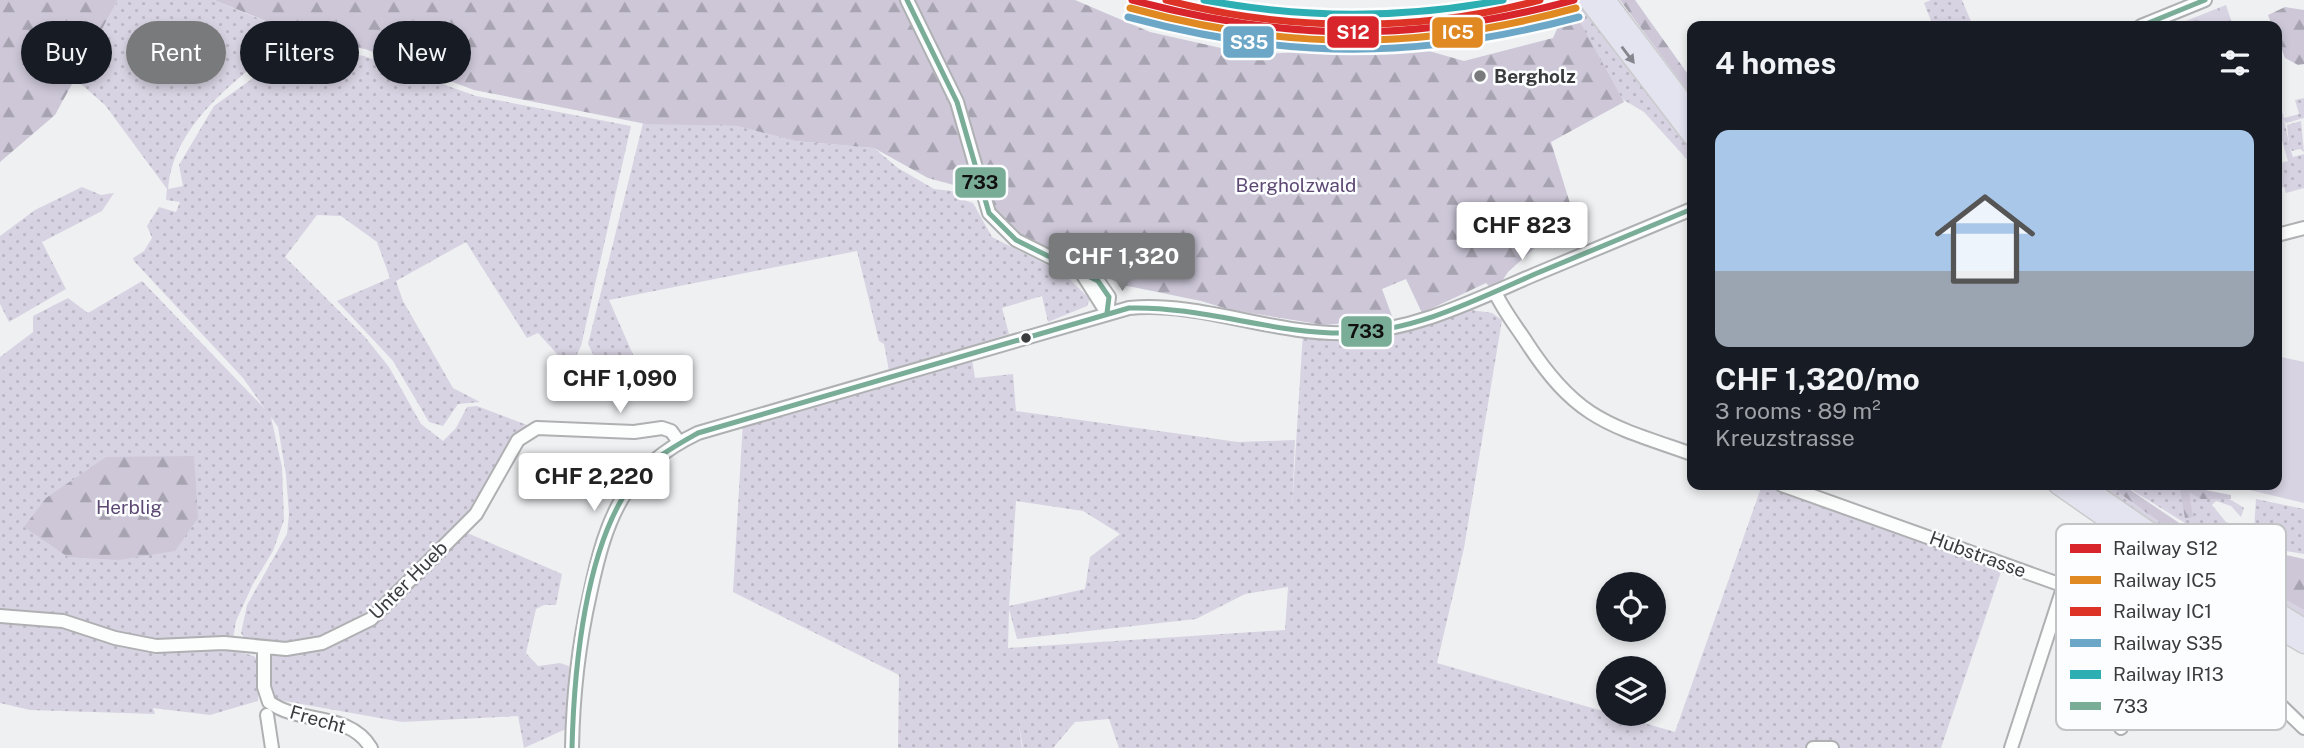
<!DOCTYPE html>
<meta charset="utf-8">
<style>
:root{--surface:#171b24;--page:#242831;--text:#f1f3f6;--muted:#9ea1a6;--line:#363941;--accent:#797a7c}
body{margin:0;font-family:"Public Sans",sans-serif;background:var(--page);color:var(--text);height:100vh;display:flex;flex-direction:column;font-size:26px;white-space:nowrap}
*{box-sizing:border-box;margin:0}
p{font-size:23px;color:var(--muted)}
.icon{flex:none;width:38px;height:38px;fill:none;stroke:currentColor;stroke-width:2;stroke-linecap:round;stroke-linejoin:round}
.map{position:relative;flex:1;overflow:hidden}
.drawer{position:absolute;left:1687px;top:21px;width:595px;height:469px;display:flex;flex-direction:column;background:var(--surface);border-radius:14px;box-shadow:0 4px 10px #0003}
.drawer>*{flex:none}
.hud{position:absolute;left:21px;top:21px;width:665px;height:63px;display:flex;gap:14px}
.tools{position:absolute;left:1596px;top:572px;display:grid;gap:14px}
.tools a{display:grid;place-items:center;width:70px;height:70px;border-radius:50%;background:var(--surface);box-shadow:0 4px 10px #0003;font-size:35px}
.price{position:absolute;translate:-50% -60px;padding:0 16px;border-radius:7px;background:#fff;color:#222;font-size:23px;line-height:46px;filter:drop-shadow(0 2px 4px #0008)}
.price::after{content:'';position:absolute;left:50%;top:42px;width:21px;height:16px;margin-left:-10px;background:inherit;clip-path:polygon(0 0,100% 0,50% 100%)}
.price.current{background:var(--accent);color:#fff}
ul{padding:0;list-style:none}
li{display:grid;align-content:center;gap:14px;height:371px;padding:0 28px}
li+li{border-top:2px solid var(--line)}
li span{display:grid;place-items:center;height:217px;border-radius:14px;color:#555}
li>.icon{margin-inline-start:auto}
span .icon{width:126px;height:126px;fill:#fffc;stroke-width:1}
li b{font-size:30px}
h2{display:flex;justify-content:space-between;align-items:center;height:84px;padding:0 28px;font-size:30px}
.chip{padding:0 24px;border-radius:32px;background:var(--surface);box-shadow:0 4px 10px #0003;font-size:24px;line-height:63px}
.chip.current{background:var(--accent);color:#fff}
.map>svg:first-child{display:block}
.grass{fill:url(#grass-dots);fill-rule:evenodd}
.forest{fill:url(#forest-firs)}
.park{fill:url(#park-crowns)}
.pitch{fill:#d8d3e2}
.lines{fill:none;stroke-linecap:round;stroke-linejoin:round}
.minor-casing{stroke:#afb0b2;stroke-width:16}
.highway-casing{stroke:#cacbcc;stroke-width:21}
.minor{stroke:#fcfdfd;stroke-width:12}
.highway{stroke:#e3e4f0;stroke-width:18}
.bus-1-casing{stroke:#fbfdfe;stroke-width:10}
.bus-1{stroke:#7aad98;stroke-width:5}
.rail-1-casing{stroke:#fbfdfe;stroke-width:12}
.rail-2-casing{stroke:#fbfdfe;stroke-width:12}
.rail-3-casing{stroke:#fbfdfe;stroke-width:12}
.rail-4-casing{stroke:#fbfdfe;stroke-width:12}
.rail-5-casing{stroke:#fbfdfe;stroke-width:12}
.rail-1{stroke:#d8242b;stroke-width:7}
.rail-2{stroke:#e08923;stroke-width:7}
.rail-3{stroke:#dd3327;stroke-width:7}
.rail-4{stroke:#6da7c8;stroke-width:7}
.rail-5{stroke:#2caeb3;stroke-width:7}
.oneway{fill:#86878e}
.poi-dot{fill:#797a7c;stroke:#fbfdfe;stroke-width:2.5}
.bus-dot{fill:#3a3b3d;stroke:#fbfdfe;stroke-width:2.5}
.labels{text-anchor:middle;stroke-width:5;stroke-linejoin:round;paint-order:stroke}
.poi-label{font-size:19px;font-weight:bold;fill:#3a3b3d;stroke:#fbfdfe;text-anchor:start}
.park-label{font-size:19px;fill:#5c4873;stroke:#fbfdfe}
.street-label{font-size:19px;fill:#3a3b3d;stroke:#fbfdfe}
.key{fill:#fbfdfe;stroke:#c1c3c4;stroke-width:2}
.key-label{font-size:19px;fill:#3a3b3d}
.line-badge{stroke:#fbfdfe;stroke-width:2.5}
.badge-label{font-size:19px;text-anchor:middle;font-weight:bold;fill:#fff}
.pale-badge-label{font-size:19px;text-anchor:middle;font-weight:bold;fill:#111}
</style>
<div class="map">
<svg width="2304" height="748" viewBox="0 0 2304 748">
<defs>
<pattern id="grass-dots" width="8" height="8" patternUnits="userSpaceOnUse" patternTransform="scale(1.75)"><rect width="8" height="8" fill="#d8d3e2"/><path d="M2 2h.1M6 6h.1" fill="none" stroke="#bab6c3" stroke-width="1.8" stroke-linecap="round"/></pattern>
<pattern id="forest-firs" width="22" height="20" patternUnits="userSpaceOnUse" patternTransform="scale(1.75)"><rect width="22" height="20" fill="#cdc7d8"/><path d="M5 1l3.5 6h-7zM16 11l3.5 6h-7z" fill="#a7a3b0"/></pattern>
<pattern id="park-crowns" width="20" height="18" patternUnits="userSpaceOnUse" patternTransform="scale(1.75)"><rect width="20" height="18" fill="#d8d3e2"/><path d="M2 6a3 3 0 1 1 6 0M12 15a3 3 0 1 1 6 0" fill="none" stroke="#bab6c3"/></pattern>
</defs>
<rect width="100%" height="100%" fill="#eef0f2"/>
<path class="grass" d="M118,0H214L296,34C246,72 173,120 168,189L183,186L179,165L214,106L301,44L364,56L476,96L631,126L581,346L570,368L538,333L527,338L466,242L396,281L403,301L453,388L480,402L458,404L443,426L429,422L393,361L337,301L390,278L377,242L341,216L317,215L285,257L365,337L389,367L421,424L443,441L456,428L467,407L477,406L527,425C503,454 490,487 469,516C455,534 435,549 419,565C363,621 334,656 248,643L241,633L247,605L287,534L289,514L286,475L278,427L271,417L282,467L284,520L273,551L253,584L236,621L233,639L159,642L0,613V357L33,332V316L68,298L88,313L142,281L265,409L243,378L134,261L133,258L144,251L152,238L147,226L159,207L176,212L180,202L166,200L167,189L105,105L75,79Z
M1931,0H1962L1973,26H1947L1946,24L1933,26L1924,3Z
M1580,2L1692,150V165L1644,112L1622,99L1567,7Z
M2304,98V118L2286,123L2284,120L2289,143L2287,125L2301,121L2304,152L2300,149L2292,151L2290,148L2293,157L2304,154V188L2286,193L2284,187L2277,189V164L2288,161L2277,124V106L2280,105L2284,118L2299,114L2295,100Z
M643,123L737,126L795,141L874,148L898,168L934,189L961,192V199L973,203L992,237L1063,273L1090,299L1087,306L1048,322L1042,296L1002,308L1009,334L889,371L884,344L879,341L857,251L609,300L646,384L615,399L588,344Z
M82,187L101,195L114,193L102,211L42,242L66,289L9,322L0,304V236L35,210Z
M1458,308L1492,313L1502,320L1464,548L1437,663L1675,732L1762,485H1782L2004,563L1941,748H1119L1109,719L1075,722L1053,748H1023L1019,725L1022,748H898L899,675L733,592L743,421L971,353L975,378L1013,374L1016,411L1238,442L1295,440L1292,508L1303,332L1350,333ZM1016,501L1083,511L1120,534L1090,557L1085,589L1009,606ZM1288,587L1285,630L1008,648L1009,609L1017,639L1196,619L1245,594Z
M2096,485H2108L2218,564L2304,610V618L2202,557Z
M2124,485C2164,485 2210,483 2244,508L2241,517L2231,506L2216,501L2212,505L2226,522L2237,526L2235,537L2232,539L2225,526C2211,521 2199,528 2185,523Z
M2256,499L2304,509V554L2240,543L2237,538L2254,530Z
M463,531L562,574L556,605H544L536,609L526,653L538,666L560,663L569,666L568,728L524,748L518,716L402,722L273,699L267,689L270,651H317L370,625Z
M0,622L43,623L153,651L228,649L254,656L260,663L258,701L210,715L153,708L155,714L30,710L0,703Z"/>
<path class="forest" d="M0,0H118L55,115L0,162Z
M214,0H1075L1150,32L1252,55L1361,48L1387,39L1464,61L1553,38L1567,7L1581,24L1624,102L1551,142L1573,213L1508,272L1495,292L1486,283L1422,313L1406,279L1382,289L1393,319L1324,325L1231,310L1201,301L1123,285L1023,237L998,217L987,194L928,178L874,148L795,141L737,126L646,124L474,90L365,49L313,40Z
M1620,0H1635L1692,80V97Z
M2285,7L2304,10V64L2298,65L2285,58L2277,38V26H2272L2268,15Z
M194,456L198,518L175,551L119,560L68,557L24,527L46,498L106,457Z
M2108,485H2123L2194,533L2211,526L2223,528L2232,551L2240,558L2242,545L2304,559V610L2218,564Z
M2179,485L2231,495V499H2201L2189,492L2193,517L2185,518Z"/>
<path class="park" d="M2226,5L2233,26H2173Z"/>
<path class="pitch" d="M2277,356L2304,362V503L2229,485H2277Z"/>
<g class="lines">
<defs>
<path id="minor" d="M907,0L957,102L989,213L1016,240L1098,281L1109,297L1107,313
M2141,26L2205,0
M2277,235L2304,228
M1083,275L1107,313
M1495,292C1503,310 1516,326 1527,343C1577,420 1609,425 1692,454
M1782,485L2182,628L2234,660L2304,728
M0,616L63,621L115,638L156,646L224,643L286,649L322,643L371,619L476,514L518,440L537,428L634,432L662,428L671,431L679,442
M264,649V687L269,702C300,725 349,711 371,748
M267,715L272,748
M2121,728L2156,617
M572,748C573,693 578,647 590,594C606,518 624,468 698,433L1129,308C1203,301 1275,336 1350,333C1417,330 1475,300 1536,274C1588,252 1640,231 1692,209
M1813,748H1832
M2011,748L2064,585"/>
<path id="highway" d="M1588,0L1692,136
M1606,0L1692,114
M2058,485L2187,575L2304,644
M2082,485L2181,553L2304,628"/>
</defs>
<use href="#minor" class="minor-casing"/>
<use href="#highway" class="highway-casing"/>
<use href="#minor" class="minor"/>
<use href="#highway" class="highway"/>
<defs>
<path id="bus-1" d="M907,0L957,102L989,213L1016,240L1098,281L1109,297L1107,313
M2141,26L2205,0
M572,748C574,669 585,544 634,481C651,459 675,446 698,433L1129,308C1204,306 1275,335 1350,333C1415,331 1476,300 1535,274C1587,252 1640,231 1692,209"/>
</defs>
<use href="#bus-1" class="bus-1-casing"/>
<use href="#bus-1" class="bus-1"/>
<defs>
<path id="rail-1" d="M1132,0C1289,42 1417,43 1574,0"/>
<path id="rail-2" d="M1130,8C1288,51 1418,51 1576,8"/>
<path id="rail-3" d="M1166,0C1288,32 1419,33 1540,0"/>
<path id="rail-4" d="M1128,17C1288,60 1418,60 1579,17"/>
<path id="rail-5" d="M1204,0C1305,19 1403,19 1503,0"/>
</defs>
<use href="#rail-1" class="rail-1-casing"/>
<use href="#rail-2" class="rail-2-casing"/>
<use href="#rail-3" class="rail-3-casing"/>
<use href="#rail-4" class="rail-4-casing"/>
<use href="#rail-5" class="rail-5-casing"/>
<use href="#rail-1" class="rail-1"/>
<use href="#rail-2" class="rail-2"/>
<use href="#rail-3" class="rail-3"/>
<use href="#rail-4" class="rail-4"/>
<use href="#rail-5" class="rail-5"/>
</g>
<defs><path id="oneway-solid" d="M-6-.8H1V-3.2L6.5 0L1 3.2V.8H-6Z" transform="scale(1.75)"/></defs>
<use class="oneway" href="#oneway-solid" transform="translate(1628 55) rotate(53)"/>
<circle class="poi-dot" cx="1480" cy="76" r="7"/>
<circle class="bus-dot" cx="1026" cy="338" r="6"/>
<g class="labels">
<g class="poi-label">
<text x="1494" y="83">Bergholz</text>
</g>
<g class="park-label">
<text x="1296" y="192">Bergholzwald</text>
<text x="129" y="514">Herblig</text>
</g>
<g class="street-label">
<text transform="translate(1978 554) rotate(20)" y="7">Hubstrasse</text>
<text transform="translate(408 580) rotate(-45)" y="7">Unter Hueb</text>
<text transform="translate(318 719) rotate(16)" y="7">Frecht</text>
</g>
</g>
<rect x="2056" y="524" width="230" height="206" rx="10" class="key"/>
<rect x="2070" y="544" width="31" height="9" fill="#d8242b"/>
<rect x="2070" y="576" width="31" height="8" fill="#e08923"/>
<rect x="2070" y="607" width="31" height="9" fill="#dd3327"/>
<rect x="2070" y="639" width="31" height="8" fill="#6da7c8"/>
<rect x="2070" y="670" width="31" height="9" fill="#2caeb3"/>
<rect x="2070" y="702" width="31" height="8" fill="#7aad98"/>
<g class="key-label">
<text x="2113" y="555">Railway S12</text>
<text x="2113" y="587">Railway IC5</text>
<text x="2113" y="618">Railway IC1</text>
<text x="2113" y="650">Railway S35</text>
<text x="2113" y="681">Railway IR13</text>
<text x="2113" y="713">733</text>
</g>
<g class="line-badge">
<rect x="1326" y="15" width="54" height="34" rx="7" fill="#d8242b"/>
<rect x="1431" y="16" width="53" height="33" rx="7" fill="#e08923"/>
<rect x="1222" y="25" width="53" height="34" rx="7" fill="#6da7c8"/>
<rect x="954" y="166" width="53" height="33" rx="7" fill="#7aad98"/>
<rect x="1340" y="315" width="53" height="33" rx="7" fill="#7aad98"/>
</g>
<g class="badge-label">
<text x="1353" y="39">S12</text>
<text x="1458" y="39">IC5</text>
<text x="1249" y="49">S35</text>
</g>
<g class="pale-badge-label">
<text x="980" y="189">733</text>
<text x="1366" y="338">733</text>
</g>
</svg>
<div class="tools">
<a><svg class="icon" aria-label="locate" viewBox="0 0 24 24"><circle cx="12" cy="12" r="6"/><path d="M12 2v4M12 18v4M2 12h4M18 12h4"/></svg></a>
<a><svg class="icon" aria-label="layers" viewBox="0 0 24 24"><path d="M12 4l9 5-9 5-9-5zM3 14l9 5 9-5"/></svg></a>
</div>
<b class="price" style="left:1522px;top:262px">CHF 823</b>
<b class="price current" style="left:1122px;top:293px">CHF 1,320</b>
<b class="price" style="left:620px;top:415px">CHF 1,090</b>
<b class="price" style="left:594px;top:513px">CHF 2,220</b>
<div class="hud">
<a class="chip">Buy</a>
<a class="chip current">Rent</a>
<a class="chip">Filters</a>
<a class="chip">New</a>
</div>
<section class="drawer">
<h2>4 homes<svg class="icon" aria-label="filters" viewBox="0 0 24 24"><path d="M4 7h16M4 17h16"/><circle cx="9" cy="7" r="2"/><circle cx="15" cy="17" r="2"/></svg></h2>
<ul>
<li><span style="background:linear-gradient(#a9c7e8 65%,#9aa5b1 0)"><svg class="icon" aria-label="home" viewBox="0 0 24 24"><path d="M3 11l9-7 9 7M6 9v11h12V9"/></svg></span><div><b>CHF 1,320/mo</b><p>3 rooms · 89 m²</p><p>Kreuzstrasse</p></div></li>
</ul>
</section>
</div>
